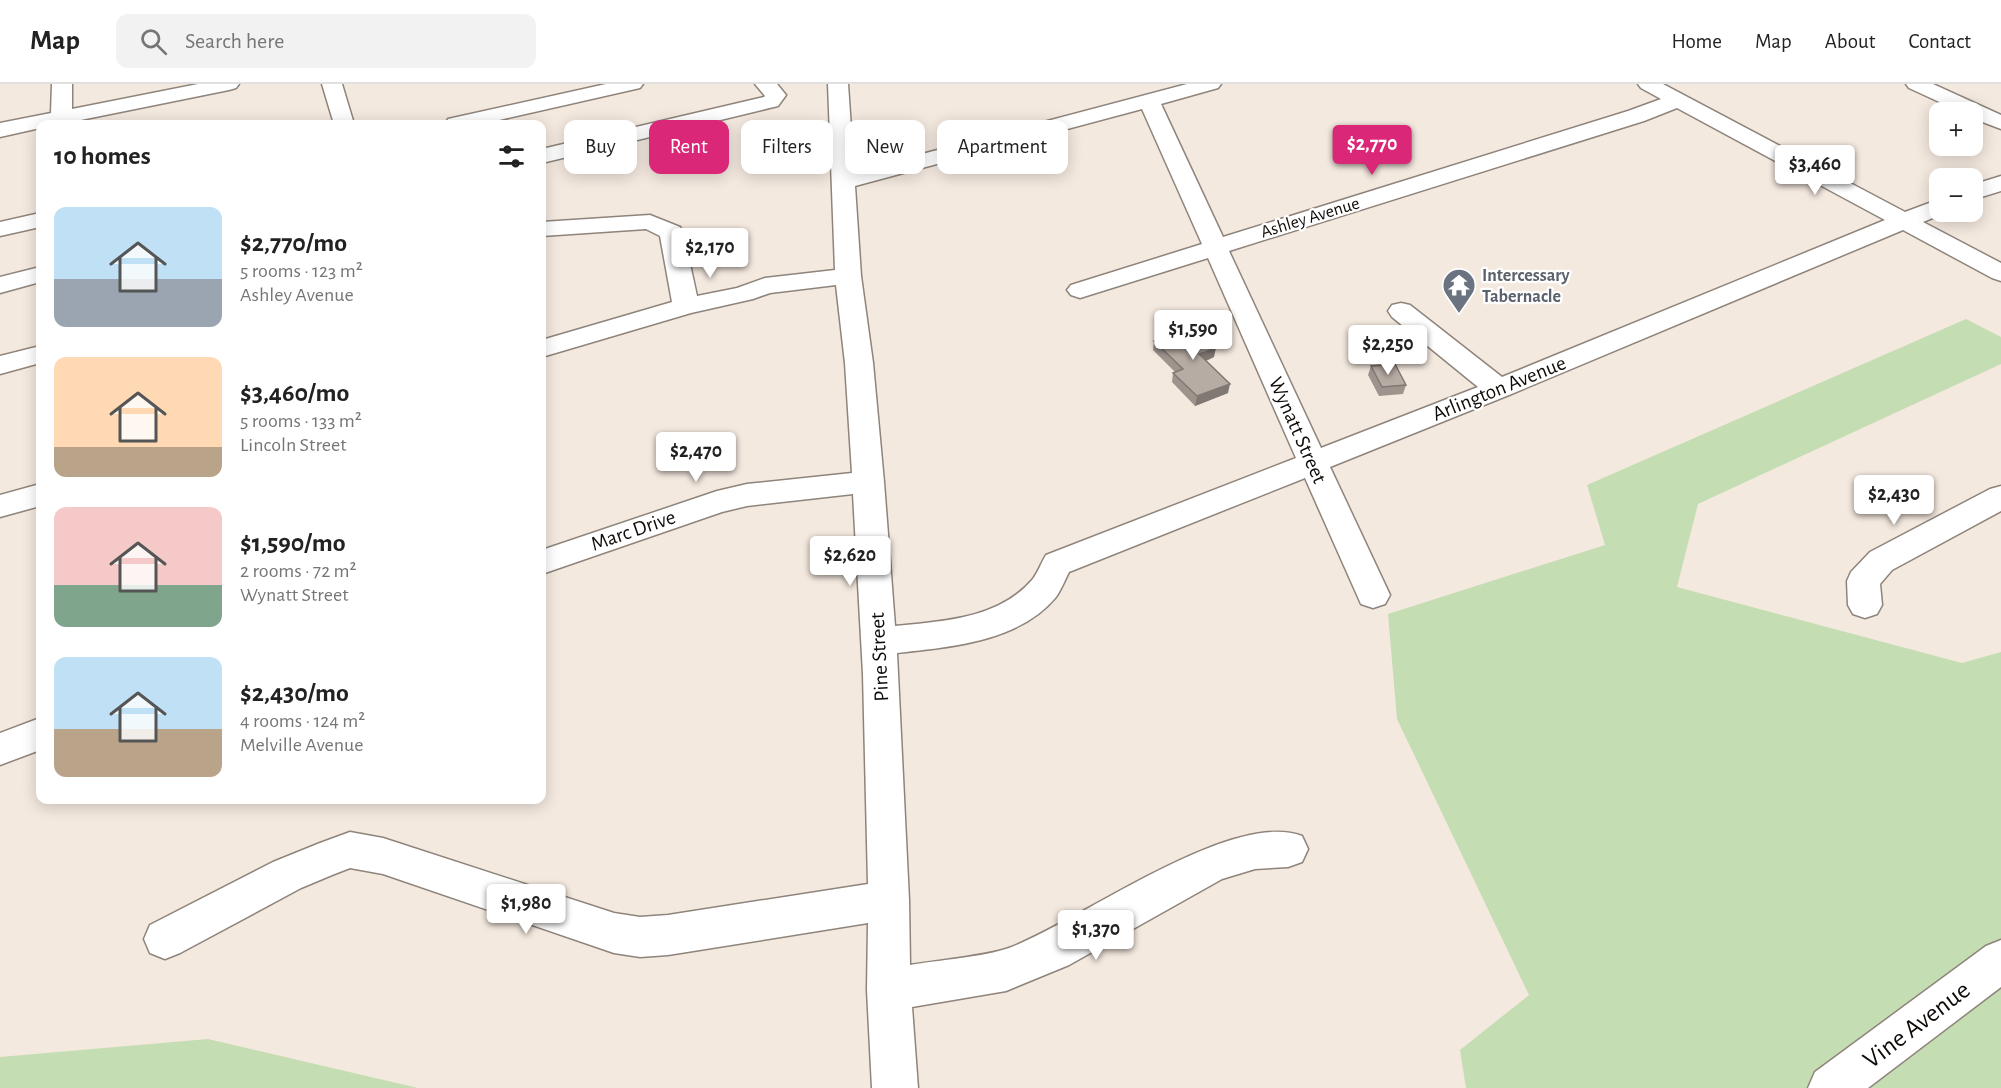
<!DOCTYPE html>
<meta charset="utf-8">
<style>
:root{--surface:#fff;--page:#f2f2f2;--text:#222;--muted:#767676;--line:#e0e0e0;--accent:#db2777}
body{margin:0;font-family:"Alegreya Sans",sans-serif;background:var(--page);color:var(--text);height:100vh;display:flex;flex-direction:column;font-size:22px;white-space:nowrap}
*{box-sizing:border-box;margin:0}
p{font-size:20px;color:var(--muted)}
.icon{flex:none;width:33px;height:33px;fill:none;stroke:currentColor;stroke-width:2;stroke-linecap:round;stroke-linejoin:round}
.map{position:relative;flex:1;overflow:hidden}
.drawer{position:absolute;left:36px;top:36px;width:510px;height:684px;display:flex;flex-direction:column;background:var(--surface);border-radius:12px;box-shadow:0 3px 15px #0003}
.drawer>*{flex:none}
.banner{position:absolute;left:564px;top:36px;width:570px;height:54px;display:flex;gap:12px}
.buttons{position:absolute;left:1929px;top:18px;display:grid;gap:12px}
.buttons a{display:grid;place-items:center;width:54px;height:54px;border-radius:12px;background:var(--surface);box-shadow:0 3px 15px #0003;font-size:30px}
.price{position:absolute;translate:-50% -51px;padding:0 14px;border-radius:6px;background:#fff;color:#222;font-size:20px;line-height:39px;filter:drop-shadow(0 2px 3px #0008)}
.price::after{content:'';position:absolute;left:50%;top:36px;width:18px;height:14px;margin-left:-9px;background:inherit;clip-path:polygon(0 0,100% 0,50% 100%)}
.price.current{background:var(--accent);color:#fff}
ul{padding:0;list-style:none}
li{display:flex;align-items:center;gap:18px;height:150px;padding:0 18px}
li span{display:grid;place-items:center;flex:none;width:168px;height:120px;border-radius:12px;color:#555}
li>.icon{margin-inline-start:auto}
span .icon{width:72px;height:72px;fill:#fffc;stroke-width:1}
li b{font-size:26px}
h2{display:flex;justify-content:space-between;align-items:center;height:72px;padding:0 18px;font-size:26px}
.chip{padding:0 21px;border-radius:12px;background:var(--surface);box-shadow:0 3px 15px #0003;font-size:21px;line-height:54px}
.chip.current{background:var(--accent);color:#fff}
header{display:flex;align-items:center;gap:36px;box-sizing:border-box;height:84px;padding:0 30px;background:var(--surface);border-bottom:2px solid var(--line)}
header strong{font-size:28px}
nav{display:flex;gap:33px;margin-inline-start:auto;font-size:21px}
.search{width:420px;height:54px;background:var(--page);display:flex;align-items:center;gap:15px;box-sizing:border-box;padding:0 21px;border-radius:12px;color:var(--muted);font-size:22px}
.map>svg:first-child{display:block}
.green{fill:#c5ddb2}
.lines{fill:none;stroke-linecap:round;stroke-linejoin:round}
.minor-casing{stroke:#8e847b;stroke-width:3}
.minor{fill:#fff;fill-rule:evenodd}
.wall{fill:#9d948d}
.shaded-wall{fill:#807873}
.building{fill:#b7aca4;stroke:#807873;stroke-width:1.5}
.labels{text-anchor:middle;stroke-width:4.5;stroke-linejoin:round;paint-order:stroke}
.far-street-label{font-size:18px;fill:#0f0b08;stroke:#fff}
.far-worship-label{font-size:18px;font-weight:bold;fill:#5b616d;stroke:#fff;text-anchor:start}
.street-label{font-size:21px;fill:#0f0b08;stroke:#fff}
.near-street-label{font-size:26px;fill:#0f0b08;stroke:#fff}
</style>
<header>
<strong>Map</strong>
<div class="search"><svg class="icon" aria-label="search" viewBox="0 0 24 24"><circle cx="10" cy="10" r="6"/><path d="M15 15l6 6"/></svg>Search here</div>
<nav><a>Home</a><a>Map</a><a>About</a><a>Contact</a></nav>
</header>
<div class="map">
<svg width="2001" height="1004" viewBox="0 0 2001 1004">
<rect width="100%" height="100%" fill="#f4e9df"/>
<path class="green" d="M1966,235L2001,253V280L1698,420L1677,503L1962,579L2001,568V1004H1466L1460,966L1529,911L1397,635L1388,530L1605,461L1587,401Z
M208,955L418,1004H0V973Z"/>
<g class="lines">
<defs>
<path id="minor" d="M52,0H72V25L198,0H239L236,4L229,6L61,40H40V44L0,53V39L51,29Z
M322,0H342L354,40H334Z
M606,0H643L640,4L482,40H445L448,35Z
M755,0H777L786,11L778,22L542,79V65L764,13L765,12Z
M828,0H848L854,88L1187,0H1221L1218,4L1161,20L1223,153L1628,27L1661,15L1641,4L1638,0H1663L1905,128L1940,115V128H1947L1923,138L2001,179V197L1992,194L1903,146L1509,311L1330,383L1390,511L1385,520L1373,524L1361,520L1305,394L1069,488C1065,496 1061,506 1056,513C1019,558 950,563 897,569L909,816L910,881C938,876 984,873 1009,864C1081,837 1231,725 1302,752L1308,765L1302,778L1288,783L1255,785L1222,795L1069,881L1006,907L912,923L918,1004H872L867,906L868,839L668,871L640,873L614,869L383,790L350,784L332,791L301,804L180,869L165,875L150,869L144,855L150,841L273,778L320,759L350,748L383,754L614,829L640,833L668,831L868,800L863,590L853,410L747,422L722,428L542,490V466L717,407L747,400L852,389L845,279L836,201L770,209L753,215L691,229L542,273V256L672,218L660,152L646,145L542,152V138L650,131L680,143L683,148L697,212L737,204L765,194L835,186ZM1677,24L1885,136L1502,293L1410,221L1401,219L1392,221L1388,227L1392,233L1478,303L1321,364L1229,167L1644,37ZM1142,25L1202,160L1071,201L1067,206L1071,211L1080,214L1208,174L1296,374L1046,471C1041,479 1038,489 1032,496C998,535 943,537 895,542L884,398L873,279L861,192L855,102Z
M1906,0H1933L2001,31V45L1972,34V28H1961L1909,4Z
M2001,92V107L1972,116V101Z
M40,129V143L0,152V138Z
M40,183V198L0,209V193Z
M40,262V279L0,290V272Z
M40,400V422L0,433V411Z
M2001,402V427L1892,486L1880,500L1882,521L1877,530L1865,534L1853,530L1848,521L1847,497L1851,488L1870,468L1990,405Z
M40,634V666L0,681V649Z
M2001,856V903L1868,1004H1808L1815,988L1986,862Z"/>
</defs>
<use href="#minor" class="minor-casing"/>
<use href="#minor" class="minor"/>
</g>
<path class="wall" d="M1154,257L1214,273L1206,277L1228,309L1195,322L1172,298L1173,289L1175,288L1153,266Z
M1371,282L1406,301L1403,310L1379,312L1368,291Z"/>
<path class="shaded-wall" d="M1216,264L1214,273L1198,280L1199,270Z
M1230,300L1228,309L1195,322L1197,312Z"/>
<path class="building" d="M1193,243L1216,264L1199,270L1230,300L1197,312L1173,289L1183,285L1154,257Z
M1395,280L1406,301L1382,303L1371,282Z"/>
<defs>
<symbol id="temple-pin" viewBox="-11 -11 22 30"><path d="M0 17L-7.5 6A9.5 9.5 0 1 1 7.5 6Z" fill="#6b7280" stroke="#fff"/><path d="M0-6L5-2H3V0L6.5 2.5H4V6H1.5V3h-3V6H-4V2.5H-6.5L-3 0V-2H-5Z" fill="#fff"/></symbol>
</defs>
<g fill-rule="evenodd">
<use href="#temple-pin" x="1440" y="182" width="38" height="52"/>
</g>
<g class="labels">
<g class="far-street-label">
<text transform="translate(1310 133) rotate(-17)" y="6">Ashley Avenue</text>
</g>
<g class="far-worship-label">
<text x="1482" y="197">Intercessary<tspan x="1482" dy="21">Tabernacle</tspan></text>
</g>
<g class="street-label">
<text transform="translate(1499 304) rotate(-22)" y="7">Arlington Avenue</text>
<text transform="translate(1298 346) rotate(66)" y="7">Wynatt Street</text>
<text transform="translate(633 446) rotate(-19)" y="7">Marc Drive</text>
<text transform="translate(879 573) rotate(-93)" y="7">Pine Street</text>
</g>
<g class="near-street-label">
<text transform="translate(1916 940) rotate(-37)" y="9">Vine Avenue</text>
</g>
</g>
</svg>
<div class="buttons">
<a>+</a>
<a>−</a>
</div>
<b class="price current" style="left:1372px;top:92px">$2,770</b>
<b class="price" style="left:1815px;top:112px">$3,460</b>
<b class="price" style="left:710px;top:195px">$2,170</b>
<b class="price" style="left:1193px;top:277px">$1,590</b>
<b class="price" style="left:1388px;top:292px">$2,250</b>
<b class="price" style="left:696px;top:399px">$2,470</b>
<b class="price" style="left:1894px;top:442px">$2,430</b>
<b class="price" style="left:850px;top:503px">$2,620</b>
<b class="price" style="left:526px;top:851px">$1,980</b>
<b class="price" style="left:1096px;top:877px">$1,370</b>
<div class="banner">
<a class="chip">Buy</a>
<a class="chip current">Rent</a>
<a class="chip">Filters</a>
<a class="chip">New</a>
<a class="chip">Apartment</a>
</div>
<section class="drawer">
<h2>10 homes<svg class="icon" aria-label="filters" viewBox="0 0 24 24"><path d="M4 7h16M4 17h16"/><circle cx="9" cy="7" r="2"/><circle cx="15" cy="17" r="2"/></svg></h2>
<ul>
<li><span style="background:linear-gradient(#bfe0f5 60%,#9aa5b1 0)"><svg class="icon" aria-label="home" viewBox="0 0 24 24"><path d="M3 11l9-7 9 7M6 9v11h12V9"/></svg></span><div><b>$2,770/mo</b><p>5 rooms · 123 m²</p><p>Ashley Avenue</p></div></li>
<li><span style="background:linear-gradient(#ffd9b3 75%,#b9a48a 0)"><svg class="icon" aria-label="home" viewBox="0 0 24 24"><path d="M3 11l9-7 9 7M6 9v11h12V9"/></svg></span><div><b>$3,460/mo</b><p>5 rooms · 133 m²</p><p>Lincoln Street</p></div></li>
<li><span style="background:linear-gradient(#f6c9c9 65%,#7fa58c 0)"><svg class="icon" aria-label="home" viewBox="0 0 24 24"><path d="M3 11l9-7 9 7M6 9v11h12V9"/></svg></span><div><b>$1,590/mo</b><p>2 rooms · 72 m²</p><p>Wynatt Street</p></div></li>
<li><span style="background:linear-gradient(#bfe0f5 60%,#b9a48a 0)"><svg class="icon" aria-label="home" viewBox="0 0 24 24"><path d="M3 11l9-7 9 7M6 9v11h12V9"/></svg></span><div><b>$2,430/mo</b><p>4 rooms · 124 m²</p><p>Melville Avenue</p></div></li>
</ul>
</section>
</div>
